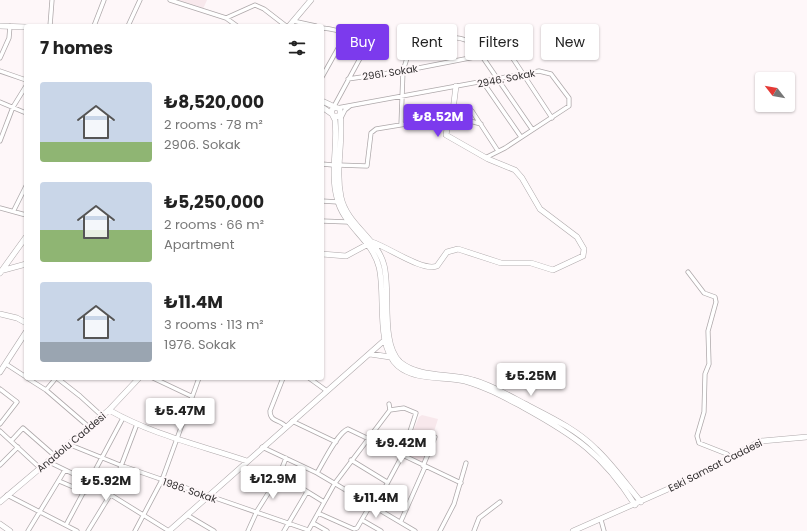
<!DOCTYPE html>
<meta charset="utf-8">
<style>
:root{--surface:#fff;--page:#f2f2f2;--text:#222;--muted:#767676;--accent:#7c3aed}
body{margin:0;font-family:Poppins,sans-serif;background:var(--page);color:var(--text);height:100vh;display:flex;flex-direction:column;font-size:15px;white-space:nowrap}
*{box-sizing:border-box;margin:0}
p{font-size:13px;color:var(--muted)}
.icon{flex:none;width:22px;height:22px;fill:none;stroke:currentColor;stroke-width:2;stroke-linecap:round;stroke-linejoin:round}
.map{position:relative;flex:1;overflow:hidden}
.details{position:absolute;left:24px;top:24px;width:300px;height:356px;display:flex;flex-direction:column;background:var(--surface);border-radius:4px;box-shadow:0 1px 3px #0004}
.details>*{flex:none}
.guide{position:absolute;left:336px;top:24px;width:380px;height:36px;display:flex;gap:8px}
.needle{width:26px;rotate:301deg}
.controls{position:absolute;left:755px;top:72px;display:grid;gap:8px}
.controls a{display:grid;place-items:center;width:40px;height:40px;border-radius:4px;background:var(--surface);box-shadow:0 1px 3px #0004;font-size:20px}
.price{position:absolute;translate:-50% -34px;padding:0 9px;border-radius:4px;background:#fff;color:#222;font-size:13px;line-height:26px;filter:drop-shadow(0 1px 2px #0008)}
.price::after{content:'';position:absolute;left:50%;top:24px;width:12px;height:9px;margin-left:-6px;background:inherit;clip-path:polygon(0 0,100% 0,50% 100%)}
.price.active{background:var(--accent);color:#fff}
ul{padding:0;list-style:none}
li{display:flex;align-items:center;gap:12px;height:100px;padding:0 16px}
li span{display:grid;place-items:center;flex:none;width:112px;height:80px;border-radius:4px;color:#555}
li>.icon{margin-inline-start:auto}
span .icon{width:48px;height:48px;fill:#fffc;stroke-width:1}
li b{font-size:17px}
h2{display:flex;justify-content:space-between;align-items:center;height:48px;padding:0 16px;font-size:17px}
.pill{padding:0 14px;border-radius:4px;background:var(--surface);box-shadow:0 1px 3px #0004;font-size:14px;line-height:36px}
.pill.active{background:var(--accent);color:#fff}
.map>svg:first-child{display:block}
.built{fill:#f8e8ec}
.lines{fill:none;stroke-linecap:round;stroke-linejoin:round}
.street-casing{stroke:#aea8aa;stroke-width:5}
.secondary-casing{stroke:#aea8aa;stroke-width:6}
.street{stroke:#fff;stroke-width:3.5}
.secondary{stroke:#fff;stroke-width:5}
.labels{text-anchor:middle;stroke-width:4;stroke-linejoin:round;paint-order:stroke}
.street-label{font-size:10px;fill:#302d2e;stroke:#fef7f9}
</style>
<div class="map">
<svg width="807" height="531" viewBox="0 0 807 531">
<rect width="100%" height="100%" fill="#fef7f9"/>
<path class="built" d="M178,0H207L203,9Z
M422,415L438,419L429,447L423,461L421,462L404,453L419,417Z"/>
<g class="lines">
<defs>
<path id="street" d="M170,0L226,18L255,5L264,9L286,26
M226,18L237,26
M293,21L316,26
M50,26L52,0
M94,26L104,0
M128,26L140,0
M322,28C334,29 366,36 364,51L332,110
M506,48L552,118
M0,58L9,38L10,26
M0,71L26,80
M322,77L346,34
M348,79L403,71L480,56
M483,82L521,137
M0,102L26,113
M337,108L539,71L551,74L569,98V106L505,148L487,157
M453,110L469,109L472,111L498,151
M454,111L470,121L481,124
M341,118L345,110L350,106
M401,125L403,71L412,42L417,40C435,39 461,32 475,46L532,129
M0,141L13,107L26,86
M322,164L333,165
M338,165L367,166L371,133L376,129L449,117
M322,201L338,202
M0,208L26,215
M14,210L26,186
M322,221L348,222
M688,272L704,293L715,297L716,302L708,331L709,364L705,374L704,412L697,436L699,443L727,454L730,458
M6,364L26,377
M27,378L46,390L89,427
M57,378L80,396L102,416
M153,378L191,396
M283,378L270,411C270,423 281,419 286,427
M309,378L327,391
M0,389L17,402L0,424
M46,390L56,378
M292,421L336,442
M0,431L40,468
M11,441L23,428L55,456
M68,444L120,465L308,530
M262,447L317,473L415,531
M351,460L387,482
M49,462L90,482L169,531
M0,465L18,447
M423,466L435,437
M317,473C323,463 338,432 348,429L461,483
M279,476L286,458
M59,481L85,492
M7,495L77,531
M375,506L402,456L416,413L404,408L390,410
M318,513L354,529L357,528L371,504
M187,515L214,531
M362,520L381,531
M601,520L604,531
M401,521L425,467
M313,523L327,531
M66,525L123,418
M28,531L65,470
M88,531L110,495L137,424
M135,531L162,480L199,378
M248,531L257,511L279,476H282L324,502
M284,531L307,492
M308,531L335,483L390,410L389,404
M440,531L454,504L466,463
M474,531L479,518L500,502"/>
<path id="secondary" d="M0,26L26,27
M289,26L311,0
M322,101L337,108
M322,107L332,114L335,120C338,146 330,172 337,198C343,226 372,239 379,267C386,294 375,346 398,366C416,381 443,376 465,381C486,387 504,397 523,407C574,435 603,454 635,505
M331.5 112a4.5 4.5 0 1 1 9 0a4.5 4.5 0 1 1-9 0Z
M340,112C344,140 335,168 341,197C347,225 377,238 384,265C391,292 380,343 400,362C419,378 450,373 473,380C491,385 508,395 525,404C550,417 576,429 596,449C613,465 626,484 641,502
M322,254L346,256L372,242C388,247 423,272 437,266L447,252L458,249L501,263H531L553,270L583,256L584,249L577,237L540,209L522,178L515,170L488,159L446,135L449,117L453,110L456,86
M0,271L26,264
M0,273L26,237
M0,314L17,318L26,323
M370,354L390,357
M0,372L26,332
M109,410C153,435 200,445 247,461
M0,502L109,410L139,378
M0,524L10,531
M169,531L387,338
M573,531L693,478L761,441L807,437"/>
</defs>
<use href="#street" class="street-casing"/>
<use href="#secondary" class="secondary-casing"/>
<use href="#street" class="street"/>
<use href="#secondary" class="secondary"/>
</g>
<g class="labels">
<g class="street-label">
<text transform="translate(390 72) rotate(-9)" y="4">2961. Sokak</text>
<text transform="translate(506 78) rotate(-11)" y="4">2946. Sokak</text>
<text transform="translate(71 442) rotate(-40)" y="4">Anadolu Caddesi</text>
<text transform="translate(715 465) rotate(-27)" y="4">Eski Samsat Caddesi</text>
<text transform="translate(190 490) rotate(19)" y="4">1986. Sokak</text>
</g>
</g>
</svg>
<div class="controls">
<a><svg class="needle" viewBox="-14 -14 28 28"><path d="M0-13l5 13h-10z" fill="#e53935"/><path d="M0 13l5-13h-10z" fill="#767676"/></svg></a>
</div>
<b class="price active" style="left:438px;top:138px">₺8.52M</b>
<b class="price" style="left:531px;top:397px">₺5.25M</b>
<b class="price" style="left:180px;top:432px">₺5.47M</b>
<b class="price" style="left:401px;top:464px">₺9.42M</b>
<b class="price" style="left:273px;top:500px">₺12.9M</b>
<b class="price" style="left:106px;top:502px">₺5.92M</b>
<b class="price" style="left:376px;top:519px">₺11.4M</b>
<div class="guide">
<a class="pill active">Buy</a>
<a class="pill">Rent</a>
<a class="pill">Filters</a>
<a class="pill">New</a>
</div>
<section class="details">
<h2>7 homes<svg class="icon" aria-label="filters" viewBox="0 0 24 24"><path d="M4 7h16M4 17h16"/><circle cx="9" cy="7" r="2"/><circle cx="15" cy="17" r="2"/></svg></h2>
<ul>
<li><span style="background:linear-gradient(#c9d6e8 75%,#8fb573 0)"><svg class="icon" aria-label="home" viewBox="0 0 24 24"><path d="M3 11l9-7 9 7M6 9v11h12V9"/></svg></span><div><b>₺8,520,000</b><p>2 rooms · 78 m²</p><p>2906. Sokak</p></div></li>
<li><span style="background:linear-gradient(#c9d6e8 60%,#8fb573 0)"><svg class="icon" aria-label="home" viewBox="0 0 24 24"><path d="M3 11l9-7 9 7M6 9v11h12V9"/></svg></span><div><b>₺5,250,000</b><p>2 rooms · 66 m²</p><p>Apartment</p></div></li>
<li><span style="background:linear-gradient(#c9d6e8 75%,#9aa5b1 0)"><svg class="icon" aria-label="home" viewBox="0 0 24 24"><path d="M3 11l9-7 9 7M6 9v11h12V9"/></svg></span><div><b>₺11.4M</b><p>3 rooms · 113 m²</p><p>1976. Sokak</p></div></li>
</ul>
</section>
</div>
